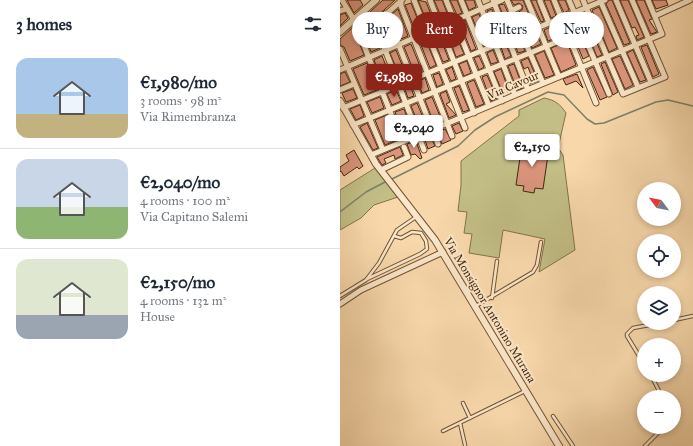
<!DOCTYPE html>
<meta charset="utf-8">
<style>
:root{--surface:#fff;--page:#f2f2f3;--text:#1f2937;--muted:#747a83;--line:#e0e1e3;--accent:#8f2418}
body{margin:0;font-family:"IM FELL Great Primer",serif;background:var(--page);color:var(--text);height:100vh;display:flex;flex-direction:column;font-size:15px;white-space:nowrap}
*{box-sizing:border-box;margin:0}
p{font-size:13px;color:var(--muted)}
.icon{flex:none;width:22px;height:22px;fill:none;stroke:currentColor;stroke-width:2;stroke-linecap:round;stroke-linejoin:round}
.map{position:relative;flex:1;overflow:hidden}
.side{display:flex;flex-direction:column;background:var(--surface);width:340px}
.side>*{flex:none}
.top-card{position:absolute;left:12px;top:12px;width:281px;height:36px;display:flex;gap:8px}
.needle{width:26px;rotate:302deg}
.tools{position:absolute;left:297px;top:182px;display:grid;gap:8px}
.tools a{display:grid;place-items:center;width:44px;height:44px;border-radius:50%;background:var(--surface);box-shadow:0 2px 6px #0003;font-size:20px}
.price{position:absolute;translate:-50% -34px;padding:0 9px;border-radius:4px;background:#fff;color:#222;font-size:13px;line-height:26px;filter:drop-shadow(0 1px 2px #0008)}
.price::after{content:'';position:absolute;left:50%;top:24px;width:12px;height:9px;margin-left:-6px;background:inherit;clip-path:polygon(0 0,100% 0,50% 100%)}
.price.current{background:var(--accent);color:#fff}
ul{padding:0;list-style:none}
li{display:flex;align-items:center;gap:12px;height:100px;padding:0 16px}
li+li{border-top:1px solid var(--line)}
li span{display:grid;place-items:center;flex:none;width:112px;height:80px;border-radius:12px;color:#555}
li>.icon{margin-inline-start:auto}
span .icon{width:48px;height:48px;fill:#fffc;stroke-width:1}
li b{font-size:17px}
h2{display:flex;justify-content:space-between;align-items:center;height:48px;padding:0 16px;font-size:17px}
.pill{padding:0 14px;border-radius:18px;background:var(--surface);box-shadow:0 2px 6px #0003;font-size:14px;line-height:36px}
.pill.current{background:var(--accent);color:#fff}
main{display:flex;flex:1;min-height:0}
.map>svg:first-child{display:block}
.green{fill:#c2be86;stroke:#83734a}
.lines{fill:none;stroke-linecap:round;stroke-linejoin:round}
.stream{stroke:#7a8069;stroke-width:1.5}
.building{fill:#db957c;stroke:#44280e}
.service-casing{stroke:#715435;stroke-width:4.5}
.minor-casing{stroke:#715435;stroke-width:7}
.tertiary-casing{stroke:#715435;stroke-width:8}
.service{stroke:#fae6c8;stroke-width:2.5}
.minor{stroke:#fae6c8;stroke-width:5}
.tertiary{stroke:#fae6c8;stroke-width:6}
.labels{text-anchor:middle;stroke-width:4;stroke-linejoin:round;paint-order:stroke}
.street-label{font-size:12px;fill:#44280e;stroke:#fae6c8}
</style>
<main>
<section class="side">
<h2>3 homes<svg class="icon" aria-label="filters" viewBox="0 0 24 24"><path d="M4 7h16M4 17h16"/><circle cx="9" cy="7" r="2"/><circle cx="15" cy="17" r="2"/></svg></h2>
<ul>
<li><span style="background:linear-gradient(#a9c7e8 70%,#c2b280 0)"><svg class="icon" aria-label="home" viewBox="0 0 24 24"><path d="M3 11l9-7 9 7M6 9v11h12V9"/></svg></span><div><b>€1,980/mo</b><p>3 rooms · 98 m²</p><p>Via Rimembranza</p></div></li>
<li><span style="background:linear-gradient(#c9d6e8 60%,#8fb573 0)"><svg class="icon" aria-label="home" viewBox="0 0 24 24"><path d="M3 11l9-7 9 7M6 9v11h12V9"/></svg></span><div><b>€2,040/mo</b><p>4 rooms · 100 m²</p><p>Via Capitano Salemi</p></div></li>
<li><span style="background:linear-gradient(#dfe7d0 70%,#9aa5b1 0)"><svg class="icon" aria-label="home" viewBox="0 0 24 24"><path d="M3 11l9-7 9 7M6 9v11h12V9"/></svg></span><div><b>€2,150/mo</b><p>4 rooms · 132 m²</p><p>House</p></div></li>
</ul>
</section>
<div class="map">
<svg width="353" height="446" viewBox="0 0 353 446">
<rect width="100%" height="100%" fill="#f8d8ab"/>
<filter id="stains"><feTurbulence type="fractalNoise" baseFrequency=".005" numOctaves="4"/><feColorMatrix values="0 0 0 0 .2 0 0 0 0 .09 0 0 0 0 .02 0 0 0 .5 -.17"/></filter>
<radialGradient id="worn" r=".72"><stop offset=".6" stop-color="#630" stop-opacity="0"/><stop offset="1" stop-color="#630" stop-opacity=".3"/></radialGradient>
<path class="green" d="M204,98C215,100 220,104 226,113L218,148L223,155L235,250L199,272L205,239L163,230L159,258L129,253L132,234L124,233L127,212L118,211L121,185V161L179,116V110Z
M35,168L58,197L34,205L21,218L0,230V190Z"/>
<g class="lines">
<path class="stream" d="M50,180L118,146L135,130L155,117L208,92L224,95L247,119L255,124L264,123L316,102L328,100L353,106
M0,212L26,192L47,181"/>
</g>
<path class="building" d="M7,0H20L23,5L14,13Z
M43,0H55L22,30L19,22Z
M78,0L86,2L95,24L89,27Z
M94,0H102L109,18L103,21Z
M110,0H117L122,13L117,15Z
M125,0H134L136,7L129,10Z
M171,0H183L193,25L184,29L177,13L182,10L183,6L179,3L174,5Z
M191,0H196L204,21L201,22Z
M204,0H210L216,16L211,18Z
M218,0H225L229,10L224,13Z
M269,0H272L290,43L284,45L266,4Z
M280,0H288L304,37L297,40L296,36L299,35L295,27L292,28Z
M296,0H304L312,19L309,20L317,32L311,34Z
M312,0H326L328,5L316,9Z
M71,3L82,30L76,33L65,5Z
M164,4L177,32L171,35L159,5Z
M259,7L277,48L269,52L252,10Z
M58,9L68,36L61,39L51,15Z
M152,9L163,38L158,40L147,11Z
M5,13L8,18L0,26V15Z
M244,13L262,55L257,57L240,15Z
M139,14L150,43L144,46L132,17Z
M232,18L249,56L243,59L227,20Z
M125,20L136,49L131,51L120,23Z
M45,21L53,43L48,45L40,25Z
M219,23L224,35L208,41L204,30Z
M112,26L124,54L116,57L106,29Z
M13,27L24,55L10,61L4,47L0,45V39Z
M33,31L40,48L31,52L26,38Z
M98,32L109,60L103,62L92,35Z
M196,33L201,44L192,48L187,36Z
M85,38L96,65L90,68L79,40Z
M180,39L185,51L178,53L174,42Z
M227,42L236,65L221,72L211,48Z
M71,44L82,71L75,74L64,47Z
M166,45L171,56L165,59L161,47Z
M307,45L319,74L313,77L301,47Z
M56,50L67,77L61,80L50,53Z
M153,50L158,62L151,64L147,53Z
M293,50L306,80L300,82L287,53Z
M204,51L214,75L205,78L195,55Z
M42,56L53,83L44,87L34,60Z
M139,56L144,67L139,70L134,58Z
M280,56L293,85L285,89L272,59Z
M188,58L198,81L190,84L187,77L191,75L188,67L184,69L181,61Z
M127,61L131,73L124,76L119,64Z
M265,62L278,92L273,95L261,64Z
M27,63L37,90L24,95L13,69Z
M174,64L183,88L177,90L168,66Z
M112,67L116,79L111,81L106,70Z
M253,67L267,97L260,100L247,70Z
M161,69L169,91L167,92L166,89L162,91L154,72Z
M5,72L10,82L0,86V74Z
M99,73L103,84L97,87L93,75Z
M237,74L243,88L236,81L226,85L223,79Z
M147,75L157,98L151,101L142,77Z
M85,78L89,90L82,93L78,82Z
M134,80L144,104L136,107L127,83Z
M70,85L74,96L68,98L64,87Z
M119,86L129,110L123,112L114,88Z
M13,89L17,98L6,102L2,93Z
M56,90L61,101L52,105L47,94Z
M106,91L110,102L106,104L116,115L109,118L100,94Z
M40,97L44,108L32,113L27,102Z
M92,97L102,121L94,124L85,100Z
M77,103L87,127L81,130L71,106Z
M20,105L24,116L16,120L10,109Z
M64,109L73,133L64,137L55,112Z
M47,115L57,140L45,145L35,120Z
M27,123L38,148L33,150L20,127Z
M119,123L123,131L116,134L112,126Z
M105,129L111,140L102,144L97,132Z
M90,135L95,146L88,149L84,137Z
M76,141L82,158L80,159L75,154L71,155L67,144Z
M182,144L209,148L203,189L195,188L194,193L183,191L184,186L176,185Z
M60,147L63,155L55,159L54,155L44,159L46,163L42,165L37,157Z
M14,150L23,166L19,169L17,167L4,176L1,171L0,172V167L9,161L6,155Z"/>
<g class="lines">
<defs>
<path id="service" d="M27,279L80,254L87,249L86,241L81,233L72,232L61,238L54,236
M0,296L26,280L39,263L57,230L76,217
M152,298L157,261
M136,306L193,272L197,265L201,242
M334,320L353,316
M304,364L287,336V334L293,328L320,323
M311,375L322,397
M123,403L130,418
M213,416L233,446
M120,423L125,445
M103,431L185,391
M305,446L324,427"/>
<path id="minor" d="M2,0L14,20L62,142
M74,0L125,128
M90,0L134,113
M106,0L149,106
M121,0L162,101
M138,0L175,95
M153,0L188,90
M167,0L203,83
M187,0L219,77
M214,0L256,103
M229,0L269,94
M243,0L283,94L325,77L292,0
M260,0L298,87
M276,0L311,82
M61,1V6L112,136
M200,1L209,23
M0,11L6,9
M171,11L179,7
M46,13L98,144
M315,16L350,0
M35,24L84,150
M21,37L62,0
M0,49L43,150
M0,70L162,0
M0,90L14,84
M3,108L265,0
M13,125L229,37
M31,155L322,34L308,0
M41,170L68,157L64,147
M0,304L21,290L103,252"/>
<path id="tertiary" d="M0,32L36,0
M0,101L36,164L95,240L219,446"/>
</defs>
<use href="#service" class="service-casing"/>
<use href="#minor" class="minor-casing"/>
<use href="#tertiary" class="tertiary-casing"/>
<use href="#service" class="service"/>
<use href="#minor" class="minor"/>
<use href="#tertiary" class="tertiary"/>
</g>
<g class="labels">
<g class="street-label">
<text transform="translate(173 85) rotate(-23)" y="4">Via Cavour</text>
<text transform="translate(150 310) rotate(59)" y="4">Via Monsignor Antonino Murana</text>
</g>
</g>
<rect width="100%" height="100%" filter="url(#stains)"/>
<rect width="100%" height="100%" fill="url(#worn)"/>
</svg>
<div class="tools">
<a><svg class="needle" viewBox="-14 -14 28 28"><path d="M0-13l5 13h-10z" fill="#e53935"/><path d="M0 13l5-13h-10z" fill="#747a83"/></svg></a>
<a><svg class="icon" aria-label="locate" viewBox="0 0 24 24"><circle cx="12" cy="12" r="6"/><path d="M12 2v4M12 18v4M2 12h4M18 12h4"/></svg></a>
<a><svg class="icon" aria-label="layers" viewBox="0 0 24 24"><path d="M12 4l9 5-9 5-9-5zM3 14l9 5 9-5"/></svg></a>
<a>+</a>
<a>−</a>
</div>
<b class="price current" style="left:54px;top:98px">€1,980</b>
<b class="price" style="left:74px;top:149px">€2,040</b>
<b class="price" style="left:192px;top:168px">€2,150</b>
<div class="top-card">
<a class="pill">Buy</a>
<a class="pill current">Rent</a>
<a class="pill">Filters</a>
<a class="pill">New</a>
</div>
</div>
</main>
